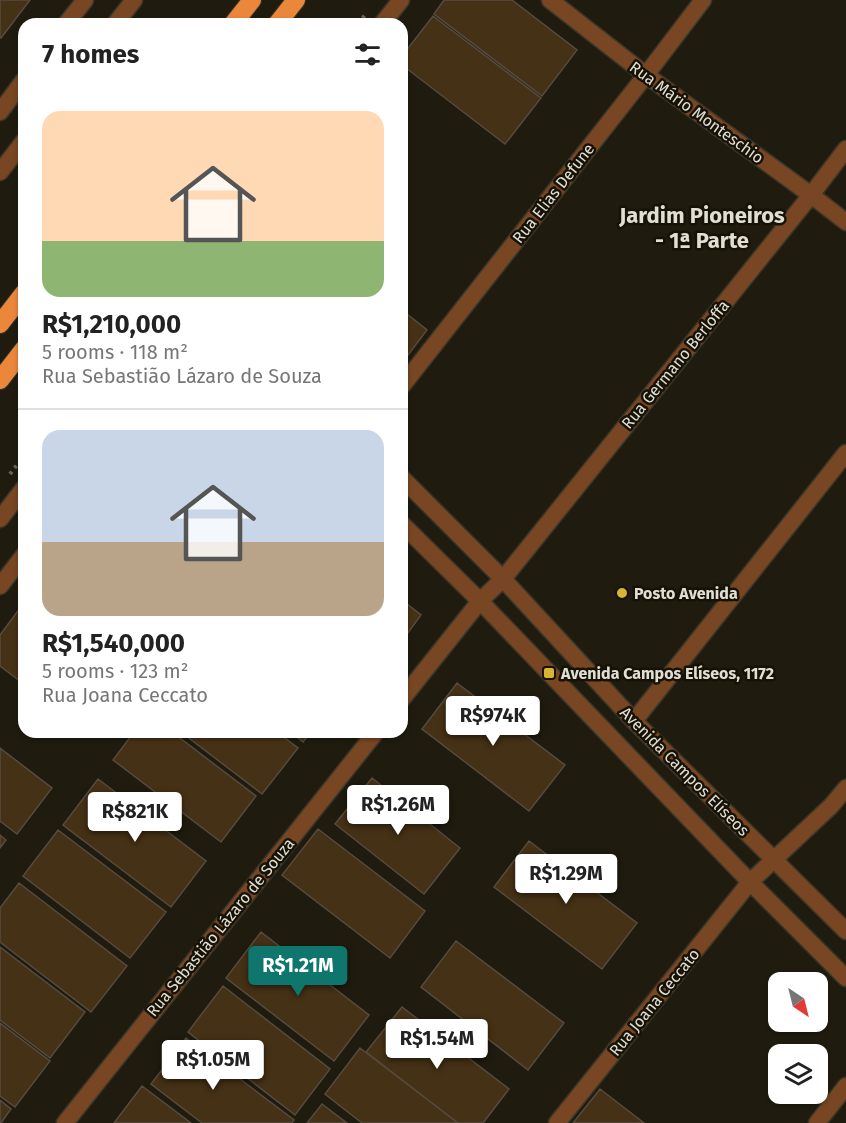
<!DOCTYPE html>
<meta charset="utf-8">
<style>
:root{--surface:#fff;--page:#f6f6f6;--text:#222;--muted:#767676;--line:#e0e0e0;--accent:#0f766e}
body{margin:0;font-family:"Fira Sans",sans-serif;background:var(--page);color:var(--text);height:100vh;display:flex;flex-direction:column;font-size:22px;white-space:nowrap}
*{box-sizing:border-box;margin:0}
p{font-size:20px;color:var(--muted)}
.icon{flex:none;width:33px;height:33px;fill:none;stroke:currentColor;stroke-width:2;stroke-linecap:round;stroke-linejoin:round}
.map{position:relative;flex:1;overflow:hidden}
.sheet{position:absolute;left:18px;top:18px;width:390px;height:720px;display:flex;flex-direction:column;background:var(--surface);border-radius:18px;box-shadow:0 2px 4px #0004}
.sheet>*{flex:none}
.needle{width:39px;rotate:145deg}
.controls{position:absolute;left:768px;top:972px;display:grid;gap:12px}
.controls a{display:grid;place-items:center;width:60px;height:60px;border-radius:12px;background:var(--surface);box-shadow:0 2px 4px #0004;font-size:30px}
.price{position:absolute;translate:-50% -51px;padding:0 14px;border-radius:6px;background:#fff;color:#222;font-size:20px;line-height:39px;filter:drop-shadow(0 2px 3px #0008)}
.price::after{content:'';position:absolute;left:50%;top:36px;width:18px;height:14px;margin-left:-9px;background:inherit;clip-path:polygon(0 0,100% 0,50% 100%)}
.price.selected{background:var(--accent);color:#fff}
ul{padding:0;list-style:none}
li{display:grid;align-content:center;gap:12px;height:318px;padding:0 24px}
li+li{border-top:2px solid var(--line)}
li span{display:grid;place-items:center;height:186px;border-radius:18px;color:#555}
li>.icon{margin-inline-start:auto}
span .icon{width:108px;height:108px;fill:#fffc;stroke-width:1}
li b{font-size:26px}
h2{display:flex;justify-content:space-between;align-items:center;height:72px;padding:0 24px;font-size:26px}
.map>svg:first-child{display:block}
.building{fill:#453115;stroke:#564b3f;stroke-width:1.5}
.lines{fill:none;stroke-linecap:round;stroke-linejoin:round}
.minor-casing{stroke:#3a362a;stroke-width:19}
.tertiary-casing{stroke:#3a362a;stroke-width:19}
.motorway-casing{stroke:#3a362a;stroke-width:20}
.path{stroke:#686458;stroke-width:4;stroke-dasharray:3 4.5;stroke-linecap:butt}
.minor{stroke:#784622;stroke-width:16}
.tertiary{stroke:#784622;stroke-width:16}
.motorway{stroke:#eb873b;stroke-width:18}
.poi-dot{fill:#d8b434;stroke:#161206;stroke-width:2}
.labels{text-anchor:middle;stroke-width:5;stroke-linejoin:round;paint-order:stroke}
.street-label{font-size:16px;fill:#e1ded5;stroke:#161206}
.poi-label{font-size:16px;font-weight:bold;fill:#e1ded5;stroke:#161206;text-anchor:start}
.district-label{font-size:22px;font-weight:bold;fill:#e1ded5;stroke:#161206}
</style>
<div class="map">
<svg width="846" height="1123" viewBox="0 0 846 1123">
<rect width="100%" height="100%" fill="#1f1b0e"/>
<path class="building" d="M0,0H30L1,38L0,37Z
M444,0H512L577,50L542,96L434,14Z
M433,16L541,98L505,144L402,65V56Z
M402,310L427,330L402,363Z
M402,600L421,615L402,641Z
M20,608L24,611V684L0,666V635Z
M457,683L565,765L529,811L422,729Z
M134,732H172L256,796L221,842L113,760Z
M181,732H277L298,748L262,794Z
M291,732H311L303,742Z
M0,748L52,788L17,834L0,821Z
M372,778L460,848L424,894L335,824Z
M98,779L206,861L171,907L63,825Z
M318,829L425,911L390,958L282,875Z
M58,830L166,912L130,958L23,876Z
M0,835L6,840L0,848Z
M529,841L637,923L602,969L494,887Z
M19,883L127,966L91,1012L0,942V908Z
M261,932L369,1015L334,1061L226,978Z
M456,941L564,1023L528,1070L421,987Z
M0,947L85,1012L50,1058L0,1020Z
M223,986L330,1069L295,1115L188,1032Z
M402,1007L509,1089L483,1123H458L366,1052Z
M0,1023L50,1061L15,1107L0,1096Z
M186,1038L294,1120L292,1123H202L151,1084Z
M360,1048L458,1123H362L325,1094Z
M142,1086L191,1123H114Z
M600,1089L644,1123H573Z
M0,1100L11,1109L1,1123H0Z
M322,1104L347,1123H307Z"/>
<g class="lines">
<defs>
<path id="minor" d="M550,0L646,75L811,195L846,222
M66,24L85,0
M0,112L24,80
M402,386L646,75L703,0
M0,586L24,555
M402,699L480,601L503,579L811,195L846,149
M634,721L846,453
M65,1123L376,732
M557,1123L750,882L831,806L846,788
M817,1123L846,1086"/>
<path id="tertiary" d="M115,24L134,0
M382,24L401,0
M0,172L24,141
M402,478L503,579L634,721L846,931
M0,519L24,488
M402,524L480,601L750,882L846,978"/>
<path id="motorway" d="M233,24L252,0
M277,24L296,0
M0,324L24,293
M0,380L24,349"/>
</defs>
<use href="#minor" class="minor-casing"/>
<use href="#tertiary" class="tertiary-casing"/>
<use href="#motorway" class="motorway-casing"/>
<path class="path" d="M358,24L365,15
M10,474L24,456"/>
<use href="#minor" class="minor"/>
<use href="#tertiary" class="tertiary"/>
<use href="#motorway" class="motorway"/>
</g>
<g class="poi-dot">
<circle cx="622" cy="593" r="6"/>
<rect x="543" y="667" width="12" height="12" rx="3"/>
</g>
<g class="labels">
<g class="street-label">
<text transform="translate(697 112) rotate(36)" y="6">Rua Mário Monteschio</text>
<text transform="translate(553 193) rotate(-52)" y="6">Rua Elias Defune</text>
<text transform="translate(675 364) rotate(-51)" y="6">Rua Germano Berloffa</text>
<text transform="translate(685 771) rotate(45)" y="6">Avenida Campos Elíseos</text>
<text transform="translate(220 927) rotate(-51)" y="6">Rua Sebastião Lázaro de Souza</text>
<text transform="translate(654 1002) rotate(-51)" y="6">Rua Joana Ceccato</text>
</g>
<g class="poi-label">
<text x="634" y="599">Posto Avenida</text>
<text x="561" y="679">Avenida Campos Elíseos, 1172</text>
</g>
<g class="district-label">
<text x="702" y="223">Jardim Pioneiros<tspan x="702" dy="25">- 1ª Parte</tspan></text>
</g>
</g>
</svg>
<div class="controls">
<a><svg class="needle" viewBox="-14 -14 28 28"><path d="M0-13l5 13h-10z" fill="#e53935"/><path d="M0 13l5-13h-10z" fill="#767676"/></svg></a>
<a><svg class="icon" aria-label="layers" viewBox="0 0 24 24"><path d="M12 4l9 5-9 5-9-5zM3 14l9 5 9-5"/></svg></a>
</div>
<b class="price" style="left:493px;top:747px">R$974K</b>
<b class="price" style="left:398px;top:836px">R$1.26M</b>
<b class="price" style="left:135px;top:843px">R$821K</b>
<b class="price" style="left:566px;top:905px">R$1.29M</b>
<b class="price selected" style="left:298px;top:997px">R$1.21M</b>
<b class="price" style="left:437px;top:1070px">R$1.54M</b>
<b class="price" style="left:213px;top:1091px">R$1.05M</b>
<section class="sheet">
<h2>7 homes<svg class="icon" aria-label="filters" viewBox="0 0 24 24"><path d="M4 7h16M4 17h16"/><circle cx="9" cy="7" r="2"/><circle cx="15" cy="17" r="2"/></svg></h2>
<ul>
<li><span style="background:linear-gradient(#ffd9b3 70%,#8fb573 0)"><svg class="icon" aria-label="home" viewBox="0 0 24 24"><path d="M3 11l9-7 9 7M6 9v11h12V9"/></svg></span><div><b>R$1,210,000</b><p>5 rooms · 118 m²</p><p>Rua Sebastião Lázaro de Souza</p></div></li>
<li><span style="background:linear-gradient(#c9d6e8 60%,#b9a48a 0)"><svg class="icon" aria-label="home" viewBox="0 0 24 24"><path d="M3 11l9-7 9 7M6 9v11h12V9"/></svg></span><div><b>R$1,540,000</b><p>5 rooms · 123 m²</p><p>Rua Joana Ceccato</p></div></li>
</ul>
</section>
</div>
